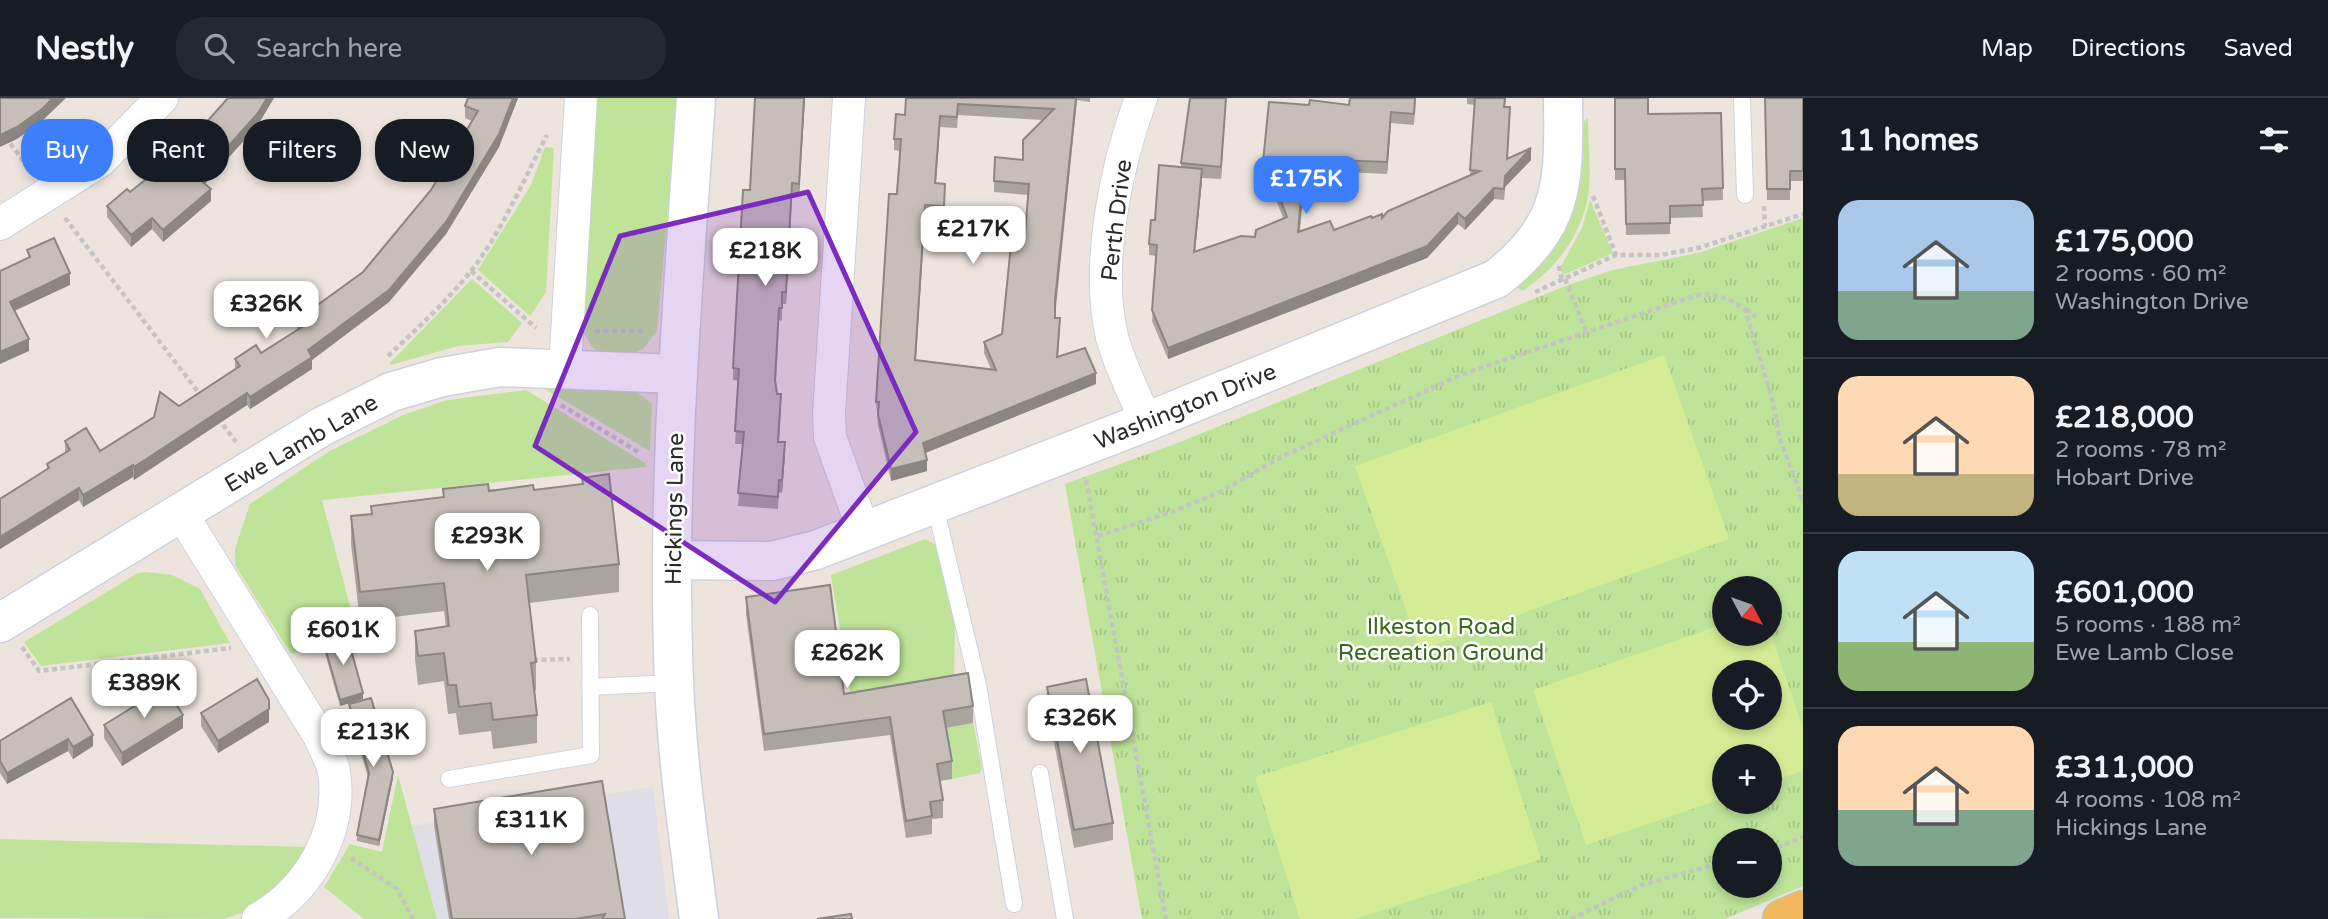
<!DOCTYPE html>
<meta charset="utf-8">
<style>
:root{--surface:#171b24;--page:#242831;--text:#f1f3f6;--muted:#9ea1a6;--line:#363941;--accent:#3c7efc}
body{margin:0;font-family:"Varela Round",sans-serif;background:var(--page);color:var(--text);height:100vh;display:flex;flex-direction:column;font-size:26px;white-space:nowrap}
*{box-sizing:border-box;margin:0}
p{font-size:23px;color:var(--muted)}
.icon{flex:none;width:38px;height:38px;fill:none;stroke:currentColor;stroke-width:2;stroke-linecap:round;stroke-linejoin:round}
.map{position:relative;flex:1;overflow:hidden}
.details{display:flex;flex-direction:column;background:var(--surface);width:525px}
.details>*{flex:none}
.top-card{position:absolute;left:21px;top:21px;width:665px;height:63px;display:flex;gap:14px}
.needle{width:46px;rotate:131deg}
.tools{position:absolute;left:1712px;top:478px;display:grid;gap:14px}
.tools a{display:grid;place-items:center;width:70px;height:70px;border-radius:50%;background:var(--surface);box-shadow:0 4px 10px #0003;font-size:35px}
.price{position:absolute;translate:-50% -60px;padding:0 16px;border-radius:14px;background:#fff;color:#222;font-size:23px;line-height:46px;filter:drop-shadow(0 2px 4px #0008)}
.price::after{content:'';position:absolute;left:50%;top:42px;width:21px;height:16px;margin-left:-10px;background:inherit;clip-path:polygon(0 0,100% 0,50% 100%)}
.price.current{background:var(--accent);color:#fff}
ul{padding:0;list-style:none}
li{display:flex;align-items:center;gap:21px;height:175px;padding:0 35px}
li+li{border-top:2px solid var(--line)}
li span{display:grid;place-items:center;flex:none;width:196px;height:140px;border-radius:21px;color:#555}
li>.icon{margin-inline-start:auto}
span .icon{width:84px;height:84px;fill:#fffc;stroke-width:1}
li b{font-size:30px}
h2{display:flex;justify-content:space-between;align-items:center;height:84px;padding:0 35px;font-size:30px}
.chip{padding:0 24px;border-radius:28px;background:var(--surface);box-shadow:0 4px 10px #0003;font-size:24px;line-height:63px}
.chip.current{background:var(--accent);color:#fff}
header{display:flex;align-items:center;gap:42px;box-sizing:border-box;height:98px;padding:0 35px;background:var(--surface);border-bottom:2px solid var(--line)}
header strong{font-size:33px}
nav{display:flex;gap:38px;margin-inline-start:auto;font-size:24px}
.search{width:490px;height:63px;background:var(--page);display:flex;align-items:center;gap:18px;box-sizing:border-box;padding:0 24px;border-radius:28px;color:var(--muted);font-size:26px}
main{display:flex;flex:1;min-height:0}
.map>svg:first-child{display:block}
.industrial{fill:#dfdee6}
.grass{fill:#bfe499}
.park{fill:url(#park-tufts);fill-rule:evenodd}
.pitch{fill:#d4ec95;fill-rule:evenodd}
.lines{fill:none;stroke-linecap:round;stroke-linejoin:round}
.lane-casing{stroke:#ccd2dd;stroke-width:18}
.street-casing{stroke:#ccd2dd;stroke-width:34}
.secondary-casing{stroke:#ccd2dd;stroke-width:41}
.primary-casing{stroke:#c4c4c4;stroke-width:41}
.path{stroke:#c4c4c4;stroke-width:4.5;stroke-dasharray:5 3.5;stroke-linecap:butt}
.lane{stroke:#fff;stroke-width:16}
.street{stroke:#fff;stroke-width:32}
.secondary{stroke:#fff;stroke-width:38}
.primary{stroke:#f2b85d;stroke-width:38}
.wall{fill:#aaa49f;fill-rule:evenodd}
.shaded-wall{fill:#8b8682}
.building{fill:#c6bfb9;stroke:#8b8682;stroke-width:2;fill-rule:evenodd}
.marked{fill:#7b2cbf;fill-opacity:0.2;stroke:#7b2cbf;stroke-width:5;stroke-linejoin:round}
.labels{text-anchor:middle;stroke-width:5;stroke-linejoin:round;paint-order:stroke}
.street-label{font-size:23px;fill:#2b2b2b;stroke:#fff}
.park-label{font-size:23px;fill:#376a1a;stroke:#fff}
</style>
<header>
<strong>Nestly</strong>
<div class="search"><svg class="icon" aria-label="search" viewBox="0 0 24 24"><circle cx="10" cy="10" r="6"/><path d="M15 15l6 6"/></svg>Search here</div>
<nav><a>Map</a><a>Directions</a><a>Saved</a></nav>
</header>
<main>
<div class="map">
<svg width="1803" height="821" viewBox="0 0 1803 821">
<defs>
<pattern id="park-tufts" width="24" height="20" patternUnits="userSpaceOnUse" patternTransform="scale(1.75)"><rect width="24" height="20" fill="#bfe499"/><path d="M3 7l-1-3M5 7V3M7 7l1-3M15 17l-1-3M17 17v-4M19 17l1-3" fill="none" stroke="#a4c484"/></pattern>
</defs>
<rect width="100%" height="100%" fill="#ede4dd"/>
<path class="industrial" d="M653,689L669,821H437L412,728Z"/>
<path class="grass" d="M594,0H678L657,233L643,251L631,256L598,253L592,249L578,226Z
M1588,20C1588,43 1591,68 1589,91C1585,133 1556,172 1522,193L1515,188L1582,25Z
M545,49L554,50L546,194L530,218L478,172L531,87Z
M1590,102L1613,155L1563,177L1560,170L1582,130Z
M472,181L522,225L508,244L458,248L391,267L390,265Z
M536,286L630,289L652,306L650,353Z
M526,292L645,365V369L322,402L358,538L291,556L235,467V451L250,406L328,354L403,317L447,302Z
M925,441L938,448L955,517L954,586L853,611L831,477Z
M146,474L172,477L200,491L230,545L41,568L24,544L138,475Z
M973,625L982,670L980,675L952,681L947,657L931,632Z
M398,677L437,821H364L324,789L350,746L382,754Z
M0,741L308,749C294,782 258,813 223,821L0,820Z"/>
<path class="park" d="M1803,120V788L1725,821H1142L1065,386L1175,346L1568,187L1613,172L1698,155ZM1724,490H1769V536H1724ZM1724,574H1769V620H1724ZM1724,658H1769V704H1724ZM1724,742H1769V788H1724Z"/>
<path class="pitch" d="M1664,257L1729,441L1420,552L1355,368Z
M1724,526V536H1769V531L1803,630V673L1769,684V658H1724V700L1586,747L1533,592ZM1769,574V620H1724V574Z
M1491,604L1541,761L1355,821H1300L1255,679Z"/>
<g class="lines">
<defs>
<path id="lane" d="M1742,0L1745,97
M935,408L978,587L1014,806
M590,589L674,585
M1040,675L1065,821
M449,681L591,657L590,517"/>
<path id="street" d="M849,0L829,316L830,339L864,434
M1141,0C1116,69 1095,166 1112,239C1120,268 1135,297 1146,324
M0,126L100,63L162,0
M565,270L581,0
M181,415L320,639C324,650 332,662 334,674C343,734 309,792 258,821"/>
<path id="secondary" d="M696,0C683,194 666,389 674,583C677,663 689,742 699,821
M672,462L772,463L816,452L1146,324L1496,181C1566,126 1564,84 1563,0
M0,525L321,329L391,294L442,279L500,269L677,276"/>
<path id="primary" d="M1782,821L1803,812"/>
</defs>
<use href="#lane" class="lane-casing"/>
<use href="#street" class="street-casing"/>
<use href="#secondary" class="secondary-casing"/>
<use href="#primary" class="primary-casing"/>
<path class="path" d="M0,32L31,73
M1593,98L1616,157
M1764,108L1765,128
M65,120L202,299
M1559,168L1562,183
M471,173L536,230
M1565,181L1586,233
M1535,194L1616,157H1661L1698,150L1803,116
M1746,211L1756,219
M595,233H646
M388,258C417,231 446,204 471,173C503,132 523,83 547,37
M561,307L640,355
M218,320L236,344
M1086,382L1166,821
M1098,438L1177,412L1220,394L1281,359L1463,276L1697,197C1717,195 1728,200 1745,211L1773,304L1779,338L1803,403
M22,549L39,573L231,550
M533,562L570,561
M1769,753L1803,739
M351,760L397,791L413,821
M1571,821L1641,787L1724,764"/>
<use href="#lane" class="lane"/>
<use href="#street" class="street"/>
<use href="#secondary" class="secondary"/>
<use href="#primary" class="primary"/>
</g>
<path class="wall" d="M518,0L499,49L446,136L389,204L312,262V271L250,311L247,307L134,382L133,379L83,409L79,402L0,451V401L47,372V366L65,355V343L100,353L179,308L235,272V261L261,255L297,232V222L363,174L431,92L472,23L465,20V8Z
M805,0L799,98H792L786,206H782V223L779,222L776,285L777,296L781,308L779,344L785,356L782,395L779,394L778,411L738,408L743,346H735L739,283L733,282V270Z
M906,0H1090V4L1077,2L1055,220L1060,231L1058,259L1096,286L925,355L927,373L891,383L878,327L876,304L900,53L894,52V41L905,17ZM958,17L1043,22L1023,62L994,83V94L1028,97L1025,137L1002,236L984,244V255L991,271L916,262L925,119H944L945,97L936,85L940,29L957,30Z
M1226,0L1221,81L1202,80L1195,154L1255,139L1283,120L1270,86L1262,85V74L1309,7H1349L1416,0L1414,27L1391,25L1387,76L1305,72L1300,134L1334,132L1372,120H1382L1470,77L1475,7L1467,6V0H1506L1505,9L1510,20L1507,61L1531,62L1505,89L1504,102L1494,101L1465,132L1458,126L1427,160L1168,261L1152,223L1157,158L1149,157V146L1155,122L1181,69V65Z
M1615,0L1648,16L1721,15L1723,102L1702,103L1703,119L1670,120V136L1626,137L1625,82H1615Z
M1765,0H1803V83H1790V102H1767Z
M258,27L205,86L211,103L163,144L152,131L131,149L107,119V108L130,94L162,74Z
M582,380L619,466V494L529,505L536,564V592L535,593L537,617V645L493,651L491,633L459,637L456,615L448,616L444,583L418,587L415,561V533L446,529L444,513L360,523L351,446V418L371,416V408L443,399V391L534,392L582,386Z
M746,499L844,596L973,608V625L946,630L952,663V681L940,683L943,702V720L932,721V736L906,740L890,637L764,653L746,516Z
M323,542L363,601L340,608L323,548Z
M1047,589L1113,725V742L1074,750L1047,607Z
M71,600L93,648L73,661L68,653L7,686L0,675V643Z
M349,606L393,680L379,748L357,743V737L368,679L349,613Z
M201,615L269,624L218,655L201,628Z
M104,627L183,630L122,668L104,640Z
M434,711L625,821H449L434,728Z"/>
<path class="shaded-wall" d="M53,0H66L42,23L17,41L0,49V37Z
M267,0H274L258,27L199,92V81Z
M513,0H518L499,49L446,136L389,204L312,262V271L250,311V299L308,252Z
M804,0H805L799,98V86Z
M1076,0H1077L1055,213V202Z
M1226,0L1221,81V69Z
M1391,14V25L1387,76V64Z
M940,18V29L935,96V85Z
M1531,50V62L1505,89L1504,102L1505,78Z
M1305,61V72L1298,145V134Z
M1202,71V82L1194,165V154Z
M792,85V98L786,206V194Z
M1494,90V101L1465,132V121Z
M211,91V103L163,144V132Z
M925,107V119L915,273V262Z
M1458,115V126L1427,160L1168,261V250Z
M152,120V131L131,149V137Z
M70,175V187L10,215V204Z
M29,241V253L0,266V254Z
M1096,275V286L923,356V345Z
M247,295V307L134,382V369Z
M785,344V356L782,395V382Z
M927,362V373L891,383V371Z
M133,367V379L83,409V397Z
M79,390V402L0,451V439Z
M363,595V601L340,608V602Z
M269,611V624L218,655V643Z
M183,617V630L122,668V655Z
M93,637V648L73,661V649Z
M68,641V653L7,686V675Z
M393,674V680L379,748V742Z"/>
<path class="building" d="M0,0H53L42,11L17,29L0,37Z
M228,0H267L258,15L199,81L211,91L163,132L152,120L131,137L107,108L127,91L130,94L160,70L162,74Z
M468,0H513L499,36L446,124L389,192L308,252L312,259L250,299L247,295L134,369L133,367L83,397L79,390L0,439V401L49,370L47,366L70,352L65,343L86,330L100,353L154,319L160,294L179,308L240,268L235,261L256,247L261,255L302,229L297,222L363,174L431,92L478,13L465,8Z
M755,0H804L799,86L792,85L786,194H782V210H779L775,282L777,296H781L778,344H785L782,382H779L778,399L738,395L744,334L735,333L739,271L733,270L743,92H750Z
M906,0H1076L1055,202V220H1060L1057,259L1085,250L1096,275L923,345L927,362L891,371L878,316L879,304H876L889,96H897L901,41H894L896,16L905,17ZM958,6L1054,11L1023,42V62L995,59L994,83L1029,86L1025,137H1012L1002,236L984,244L996,272L915,262L925,107L944,108L945,86L935,85L940,18L957,19Z
M1190,0H1226L1221,69L1181,65Z
M1350,0H1415L1414,16L1391,14L1387,64L1305,61L1298,134L1330,123L1334,132L1371,118L1372,120L1382,116V120L1388,113L1480,73L1470,72L1475,0H1505L1504,9H1510L1507,61L1531,50L1505,78L1504,91L1494,90L1465,121L1458,115L1427,148L1168,250L1152,212L1157,147L1149,146L1151,122H1155L1159,67L1202,71L1194,154L1241,138L1255,139L1256,132L1287,119L1270,74H1262L1269,4L1309,7L1310,2L1349,7Z
M1615,0H1648V16L1721,15L1723,90L1702,91L1703,107L1670,108V125L1626,126L1625,71H1615Z
M1765,0H1803V73H1790V91H1767Z
M54,140L70,175L10,204L29,241L0,254V173L30,159L27,152Z
M609,376L619,466L526,477L536,564L531,565L537,617L493,622L491,605L459,609L456,587H448L444,555L418,558L415,533L449,528L444,485L360,494L351,418L372,416L371,408L444,399L443,391L488,386L489,393L533,387L534,392L583,386L582,380Z
M830,487L844,596L968,575L973,608L943,613L952,663L937,666L943,702L930,704L932,718L906,723L890,619L764,636L746,499Z
M347,537L363,595L340,602L323,542Z
M257,581L269,602V611L218,643L201,615Z
M1086,581L1113,725L1074,732L1047,589Z
M165,589L183,617L122,655L104,627Z
M71,600L93,637L73,649L68,641L7,675L0,663V643Z
M371,600L393,674L379,742L357,737L369,675L349,606Z
M602,683L625,821H602L605,816L575,821H452L434,711Z
M851,816L852,821H817Z"/>
<path class="marked" d="M808,94L916,334L775,504L535,348L620,138Z"/>
<g class="labels">
<g class="street-label">
<text transform="translate(1116 122) rotate(-83)" y="8">Perth Drive</text>
<text transform="translate(1185 308) rotate(-22)" y="8">Washington Drive</text>
<text transform="translate(301 345) rotate(-30)" y="8">Ewe Lamb Lane</text>
<text transform="translate(674 411) rotate(-89)" y="8">Hickings Lane</text>
</g>
<g class="park-label">
<text x="1441" y="536">Ilkeston Road<tspan x="1441" dy="26">Recreation Ground</tspan></text>
</g>
</g>
</svg>
<div class="tools">
<a><svg class="needle" viewBox="-14 -14 28 28"><path d="M0-13l5 13h-10z" fill="#e53935"/><path d="M0 13l5-13h-10z" fill="#9ea1a6"/></svg></a>
<a><svg class="icon" aria-label="locate" viewBox="0 0 24 24"><circle cx="12" cy="12" r="6"/><path d="M12 2v4M12 18v4M2 12h4M18 12h4"/></svg></a>
<a>+</a>
<a>−</a>
</div>
<b class="price current" style="left:1306px;top:118px">£175K</b>
<b class="price" style="left:973px;top:168px">£217K</b>
<b class="price" style="left:765px;top:190px">£218K</b>
<b class="price" style="left:266px;top:243px">£326K</b>
<b class="price" style="left:487px;top:475px">£293K</b>
<b class="price" style="left:343px;top:569px">£601K</b>
<b class="price" style="left:847px;top:592px">£262K</b>
<b class="price" style="left:144px;top:622px">£389K</b>
<b class="price" style="left:1080px;top:657px">£326K</b>
<b class="price" style="left:373px;top:671px">£213K</b>
<b class="price" style="left:531px;top:759px">£311K</b>
<div class="top-card">
<a class="chip current">Buy</a>
<a class="chip">Rent</a>
<a class="chip">Filters</a>
<a class="chip">New</a>
</div>
</div>
<section class="details">
<h2>11 homes<svg class="icon" aria-label="filters" viewBox="0 0 24 24"><path d="M4 7h16M4 17h16"/><circle cx="9" cy="7" r="2"/><circle cx="15" cy="17" r="2"/></svg></h2>
<ul>
<li><span style="background:linear-gradient(#a9c7e8 65%,#7fa58c 0)"><svg class="icon" aria-label="home" viewBox="0 0 24 24"><path d="M3 11l9-7 9 7M6 9v11h12V9"/></svg></span><div><b>£175,000</b><p>2 rooms · 60 m²</p><p>Washington Drive</p></div></li>
<li><span style="background:linear-gradient(#ffd9b3 70%,#c2b280 0)"><svg class="icon" aria-label="home" viewBox="0 0 24 24"><path d="M3 11l9-7 9 7M6 9v11h12V9"/></svg></span><div><b>£218,000</b><p>2 rooms · 78 m²</p><p>Hobart Drive</p></div></li>
<li><span style="background:linear-gradient(#bfe0f5 65%,#8fb573 0)"><svg class="icon" aria-label="home" viewBox="0 0 24 24"><path d="M3 11l9-7 9 7M6 9v11h12V9"/></svg></span><div><b>£601,000</b><p>5 rooms · 188 m²</p><p>Ewe Lamb Close</p></div></li>
<li><span style="background:linear-gradient(#ffd9b3 60%,#7fa58c 0)"><svg class="icon" aria-label="home" viewBox="0 0 24 24"><path d="M3 11l9-7 9 7M6 9v11h12V9"/></svg></span><div><b>£311,000</b><p>4 rooms · 108 m²</p><p>Hickings Lane</p></div></li>
</ul>
</section>
</main>
